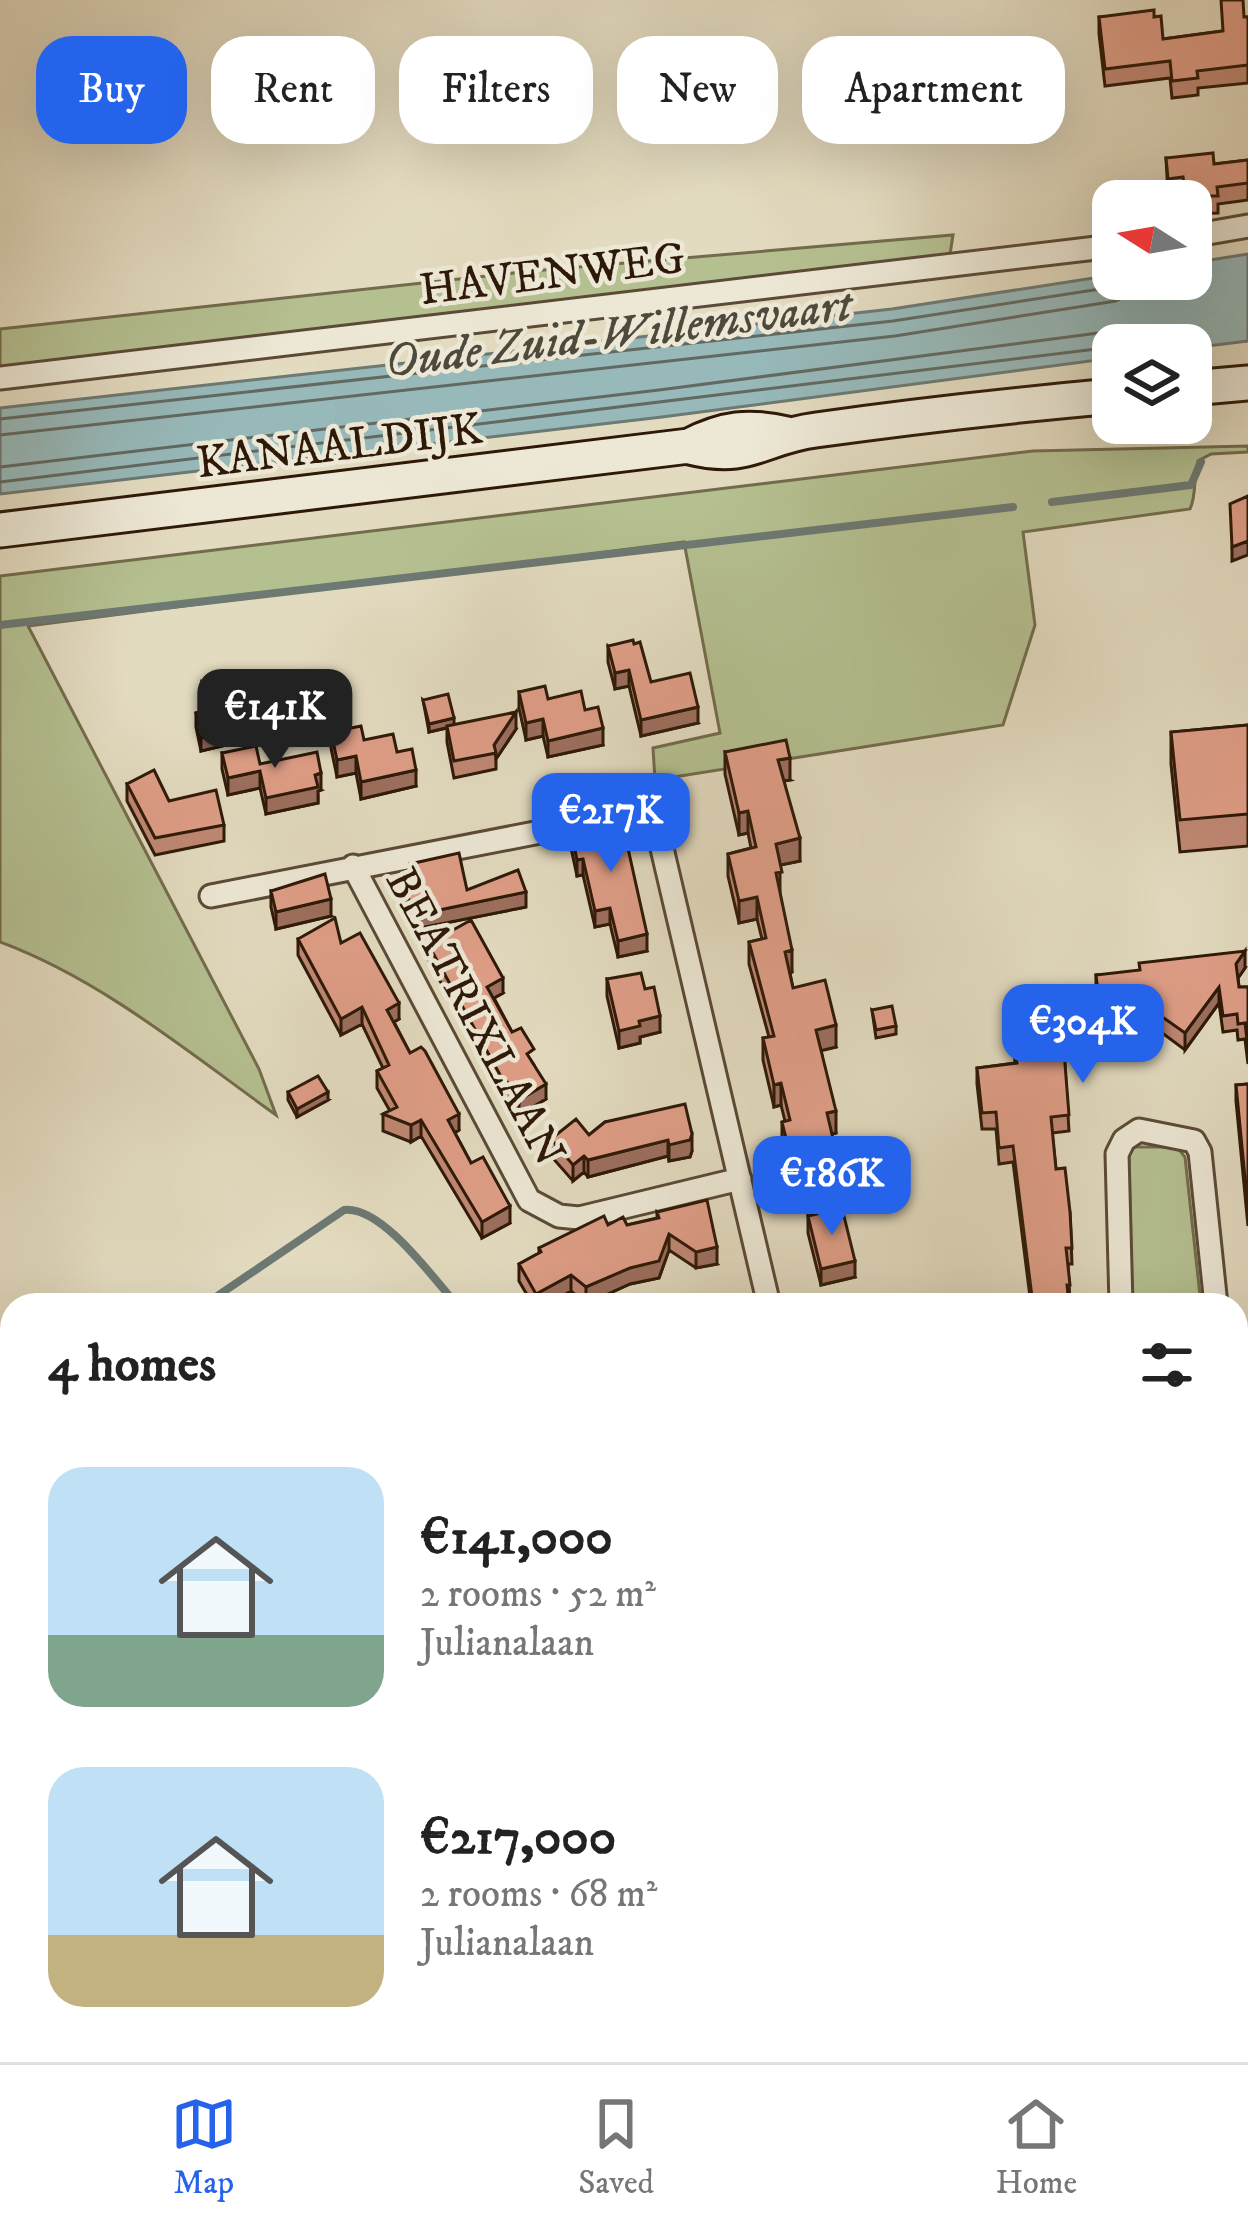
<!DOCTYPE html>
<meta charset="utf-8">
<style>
:root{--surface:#fff;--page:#f2f2f2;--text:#222;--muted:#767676;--line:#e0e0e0;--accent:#2563eb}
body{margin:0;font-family:"IM FELL DW Pica",serif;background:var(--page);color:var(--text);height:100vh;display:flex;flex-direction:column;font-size:45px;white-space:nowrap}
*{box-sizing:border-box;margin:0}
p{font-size:39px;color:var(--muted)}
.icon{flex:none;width:66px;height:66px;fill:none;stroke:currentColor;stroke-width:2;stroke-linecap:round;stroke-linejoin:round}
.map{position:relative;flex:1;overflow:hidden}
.side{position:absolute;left:0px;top:1293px;width:1248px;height:771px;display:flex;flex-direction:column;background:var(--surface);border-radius:36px 36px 0 0;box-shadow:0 12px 48px #0002}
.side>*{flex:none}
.hud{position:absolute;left:36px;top:36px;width:1176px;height:108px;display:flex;gap:24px}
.needle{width:78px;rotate:281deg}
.buttons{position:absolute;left:1092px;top:180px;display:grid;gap:24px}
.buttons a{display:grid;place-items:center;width:120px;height:120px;border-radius:24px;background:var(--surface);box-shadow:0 12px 48px #0002;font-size:60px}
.price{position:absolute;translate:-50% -102px;padding:0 27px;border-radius:24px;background:var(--accent);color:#fff;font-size:39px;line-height:78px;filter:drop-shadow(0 3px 6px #0008)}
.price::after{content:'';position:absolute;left:50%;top:72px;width:36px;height:27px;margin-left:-18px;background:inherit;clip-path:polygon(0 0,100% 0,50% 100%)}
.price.on{background:#222;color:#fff}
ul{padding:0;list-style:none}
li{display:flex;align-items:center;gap:36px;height:300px;padding:0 48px}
li span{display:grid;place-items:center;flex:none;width:336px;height:240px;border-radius:36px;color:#555}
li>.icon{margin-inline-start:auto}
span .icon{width:144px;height:144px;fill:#fffc;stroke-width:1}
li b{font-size:51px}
h2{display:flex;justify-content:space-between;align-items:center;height:144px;padding:0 48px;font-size:51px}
.pill{padding:0 42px;border-radius:36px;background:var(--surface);box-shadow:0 12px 48px #0002;font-size:42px;line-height:108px}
.pill.on{background:var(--accent);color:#fff}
.tabs{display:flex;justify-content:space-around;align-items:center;height:168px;border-top:3px solid var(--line);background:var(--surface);font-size:33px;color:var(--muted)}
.tabs a{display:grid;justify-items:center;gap:6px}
.tabs .on{color:var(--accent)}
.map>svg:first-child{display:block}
.green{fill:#b5c091;stroke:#726c4c;stroke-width:3}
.water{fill:#97b9ba;stroke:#6d7973;stroke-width:3}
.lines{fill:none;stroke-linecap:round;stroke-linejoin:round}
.shore{stroke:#626961;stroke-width:3}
.stream{stroke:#6d7973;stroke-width:8}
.street-casing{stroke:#5b4a36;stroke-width:27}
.secondary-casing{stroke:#2e1908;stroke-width:39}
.street{stroke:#ede8d6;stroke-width:21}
.secondary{stroke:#ede8d6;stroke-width:33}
.wall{fill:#c08874;stroke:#2e1908;stroke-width:3}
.shaded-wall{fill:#9c6f5e;stroke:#2e1908;stroke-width:3}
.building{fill:#df9e87;stroke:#2e1908;stroke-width:3}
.labels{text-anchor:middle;stroke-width:9;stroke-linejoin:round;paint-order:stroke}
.street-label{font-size:45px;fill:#2e1908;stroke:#ede8d6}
.water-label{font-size:48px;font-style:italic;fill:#4e493d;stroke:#ede8d6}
</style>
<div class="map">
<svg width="1248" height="2062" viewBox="0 0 1248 2062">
<rect width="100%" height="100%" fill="#e3dbc0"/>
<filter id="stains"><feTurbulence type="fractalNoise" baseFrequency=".00167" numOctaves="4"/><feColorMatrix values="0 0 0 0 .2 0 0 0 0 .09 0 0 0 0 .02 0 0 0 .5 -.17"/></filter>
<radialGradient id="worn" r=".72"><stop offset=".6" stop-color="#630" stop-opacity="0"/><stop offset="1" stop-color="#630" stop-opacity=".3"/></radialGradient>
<path class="green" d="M953,235L949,261L0,371V329L532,271Z
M1248,446V452L1211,454L1198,461C1193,477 1197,494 1190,509L1023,532L1035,625L1003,725L655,780L653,748L720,733L684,542L28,626L259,1069L276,1115C188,1052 102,980 0,942V576L1033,451Z
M1134,1147H1177L1185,1157L1201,1305H1132L1129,1150Z
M13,2052H146L150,2062H0V2054Z"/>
<path class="water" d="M1248,254V341L1191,348L1113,345V358L662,417L0,494V408L892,309L1113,275V279H1191V263Z"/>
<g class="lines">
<path class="shore" d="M0,419L893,321L1113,287L1123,279
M0,435L895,336L1116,301L1132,293L1139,279
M0,467L659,390L1106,332L1122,334L1135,345
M0,482L1113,347"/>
<path class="stream" d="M1052,502L1191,485L1201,462
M0,625L1013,507
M204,1305L344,1210C381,1205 433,1278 457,1305
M0,1472L12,1458"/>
<defs>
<path id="street" d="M1191,236L1248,226
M0,378L1113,246
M353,866L529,1200L559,1216L579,1218L740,1179
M211,896L653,810L769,1305
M1121,1305L1117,1154L1124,1140L1139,1130L1194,1141L1200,1152L1216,1305
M1236,1880L1248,1881
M857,2052L858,2062
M633,2062L643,2052"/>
<path id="secondary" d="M1191,388L1248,383
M690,447C750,462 761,437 816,430C915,416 1014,405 1113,396
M0,530L689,446C724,428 749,425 787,434"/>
</defs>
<use href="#street" class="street-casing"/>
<use href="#secondary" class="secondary-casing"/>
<use href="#street" class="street"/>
<use href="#secondary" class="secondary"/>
</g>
<path class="wall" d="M1099,17H1154L1163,39L1222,31L1244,17H1248V83L1198,88V95L1172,98L1170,78L1105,86L1099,34Z
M1166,158L1214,164L1248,160V200L1218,204V213L1191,214V201H1184L1183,195L1168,196Z
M608,646L651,682L698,723L641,736L629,686L615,689L608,662Z
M202,683L230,711V724L225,725L226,745L201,751L196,727V713L205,711Z
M519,692L585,710L603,745L548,757L543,736L526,740L519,708Z
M423,700L454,725L516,729L496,759V769L454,778L447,742V728L429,732Z
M1248,725V846L1180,852L1171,764V732Z
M331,732L397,752L416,786L361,799L356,773L337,777L331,748Z
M725,752L790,780L784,781L800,861L780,865V894L792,972L790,973L793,988L836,1047L821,1050L836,1133L832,1134L837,1178L793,1189L782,1144V1122L785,1121L781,1105L774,1107L763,1060V1038L769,1037L749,964V942L762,939L757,919L739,923L728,876V854L751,848L748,833L739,835L725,774Z
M222,753L260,764L321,790L318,791V803L266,814L260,788L228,795L222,769Z
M127,784L224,825V841L155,855L127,801Z
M570,826L647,951L618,957L610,924L595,927L583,875L577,876L570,843Z
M410,864L467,890L526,907L420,928L418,918L410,919L405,897V883L410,882Z
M271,891L331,916L276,929L271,907Z
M298,939L341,943L399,1019L394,1022L410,1053L459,1130L455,1133L471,1163L510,1223L482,1238L421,1136L411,1142L383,1131V1114L390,1111L377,1088V1071L383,1068L362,1024L341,1035L298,955Z
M428,944L503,993L494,998L512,1032L534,1065L546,1099L519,1115L506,1095L504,1097L428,959Z
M1245,968L1238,978L1239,987H1248V1064L1245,1039L1238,1040L1237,1030L1223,1032L1219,1003L1185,1050L1161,1032L1131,1036L1114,1058L1062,1018L1069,1131L1052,1133L1056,1169L1070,1212L1072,1264H1068L1070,1301L1069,1305H1031L1013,1162L999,1164L996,1129H982L977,1084V1068L1015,1063L1010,1002L1096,993V975Z
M607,979L645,989L660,1032L640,1037V1043L619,1048L607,996Z
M872,1010L896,1026V1034L876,1038Z
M1248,1084V1226L1236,1101V1085Z
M288,1092L328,1100L297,1117L288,1100Z
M605,1122L692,1151L690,1157L669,1161L668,1156L588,1177L584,1172L573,1181L551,1156V1139L589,1135Z
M657,1212L717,1264L696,1268L669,1250L659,1278L630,1284L586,1304L571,1291L546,1305H533L519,1281V1264L539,1253V1248L608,1225H627L657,1218Z
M808,1216L855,1277L821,1285L808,1233Z
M1236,1501L1248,1505V1551L1236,1552Z
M1236,1757L1248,1758V1832L1236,1830Z
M1236,1896L1248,1897V1943L1236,1942Z
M747,2052H799V2054L748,2061Z"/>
<path class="shaded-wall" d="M1248,541V555L1232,561V547Z
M629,670V686L615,689V673Z
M698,707V723L641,736V720Z
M516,712V729L496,759L494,745Z
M454,718V726L429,732V724Z
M543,719V736L526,740V723Z
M603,728V745L548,757V741Z
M226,732V745L201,751V738Z
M356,756V773L337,777V760Z
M790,758V780L778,782V760Z
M416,770V786L361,799V782Z
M260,771V788L228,795V778Z
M321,773V790L318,791V803L266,814V798Z
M748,811V833L739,835V813Z
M800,838V861L776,866V844Z
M583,859V875L577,876V860Z
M526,892V907L420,928V914Z
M757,897V919L739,923V901Z
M331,899V916L276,929V912Z
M418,903V918L410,919V905Z
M610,908V924L595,927V911Z
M647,934V951L618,957V941Z
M792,950V972L785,974V952Z
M1245,951V968L1236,981V964Z
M503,978V993L487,1002V987Z
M1219,987V1003L1185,1050V1033Z
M399,1003V1019L387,1026V1010Z
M362,1007V1024L341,1035V1019Z
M660,1016V1032L640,1037V1043L619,1048V1031L639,1021Z
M1131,1019V1036L1114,1058V1042Z
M836,1025V1047L816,1052V1030Z
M781,1083V1105L774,1107V1085Z
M546,1084V1099L519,1115V1100Z
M328,1092V1100L297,1117V1109Z
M836,1111V1133L827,1135V1113Z
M459,1114V1130L448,1136V1120Z
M421,1120V1136L411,1142V1125Z
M692,1134V1151L690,1157L669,1161V1145Z
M668,1140V1156L588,1177V1160Z
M584,1156V1172L573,1181V1165Z
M837,1156V1178L793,1189V1167Z
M510,1206V1223L482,1238V1222Z
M669,1234V1250L659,1278L630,1284L586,1304V1287Z
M717,1247V1264L696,1268V1252Z
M855,1261V1277L821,1285V1269Z
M571,1275V1291L546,1305H536V1294Z"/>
<path class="building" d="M1221,0H1243L1244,17H1248V65L1197,71L1198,78L1172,81L1170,61L1105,69L1099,17L1154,10V17L1161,16L1163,39L1223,31Z
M1213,153L1214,164L1248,160V183L1217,187L1218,196H1186L1183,177L1168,179L1166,158Z
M1248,496V541L1232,547L1230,504Z
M633,640L634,644L640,642L651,682L690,673L698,707L641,720L629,670L615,673L608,646Z
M223,678L230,711L224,712L226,732L201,738L196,713L207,711L202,683Z
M545,686L548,699L581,691L585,710L598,707L603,728L548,741L543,719L526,723L519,692Z
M448,694L454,718L429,724L423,700Z
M516,712L494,745L496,753L454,761L447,726Z
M1248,725V814L1180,820L1171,732Z
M361,726L364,740L393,734L397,752L412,749L416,770L361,782L356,756L337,760L331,732Z
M786,740L790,758L778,760L800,838L776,844L782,872L776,873L792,950L785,952L793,988L825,980L836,1025L816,1030L836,1111L827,1113L837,1156L793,1167L782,1122L790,1120L781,1083L774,1085L763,1038L774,1036L749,942L766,938L757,897L739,901L728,854L756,847L748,811L739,813L725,752Z
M256,746L260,764L317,752L321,773L315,775L318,787L266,798L260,771L228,778L222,753Z
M154,770L169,801L216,790L224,825L155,838L127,784Z
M618,820L622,836L625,835L647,934L618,941L610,908L595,911L583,859L577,860L570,826Z
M459,853L467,890L518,870L526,892L420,914L418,903L410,905L405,883L413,881L410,864Z
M325,874L331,899L276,912L271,891Z
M335,918L341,943L360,933L399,1003L387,1010L410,1053L421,1047L425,1051L459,1114L448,1120L471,1163L483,1157L510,1206L482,1222L421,1120L411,1125L383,1114L397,1107L377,1071L389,1065L362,1007L341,1019L298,939Z
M471,920L503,978L487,987L512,1032L521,1028L534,1049L527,1054L546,1084L519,1100L506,1080L504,1082L428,944Z
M1245,951L1236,964L1239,987H1248V1048L1245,1023L1238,1024L1237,1014L1223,1016L1219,987L1185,1033L1161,1016L1131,1019L1114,1042L1060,1000L1069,1115L1051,1117L1056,1169L1065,1168L1070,1212L1072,1248H1066L1070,1285H1067L1069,1305H1033L1013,1146L999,1148L996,1112L982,1113L977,1068L1017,1063L1010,1002L1098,992L1096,975L1140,970L1139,963Z
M641,973L645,989L654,987L660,1016L639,1021L640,1026L619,1031L607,979Z
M892,1006L896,1026L876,1030L872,1010Z
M318,1076L328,1092L297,1109L288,1092Z
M1248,1084V1209L1236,1085Z
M685,1104L692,1134L690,1140L669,1145L668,1140L588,1160L584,1156L573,1165L551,1139L576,1119L589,1135L605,1122Z
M707,1200L717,1247L696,1252L669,1234L659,1261L630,1268L586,1287L571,1275L536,1294L519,1264L541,1252L539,1248L604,1216L608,1225L623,1217L627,1225L659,1218L657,1212Z
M842,1208L855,1261L821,1269L808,1216Z
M865,1298L867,1305H837Z
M1236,1501L1248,1505V1535L1236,1536Z
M1236,1757L1248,1758V1816L1236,1815Z
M1236,1896L1248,1897V1927L1236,1925Z
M916,2052H1228L1227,2062H916Z"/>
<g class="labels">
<g class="street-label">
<text transform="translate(552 272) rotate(-7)" y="16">HAVENWEG</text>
<text transform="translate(339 444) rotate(-7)" y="16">KANAALDIJK</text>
<text transform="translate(477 1016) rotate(62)" y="16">BEATRIXLAAN</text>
</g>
<g class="water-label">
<text transform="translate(618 331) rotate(-7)" y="17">Oude Zuid-Willemsvaart</text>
</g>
</g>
<rect width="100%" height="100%" filter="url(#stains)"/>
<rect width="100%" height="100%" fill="url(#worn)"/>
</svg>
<div class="buttons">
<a><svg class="needle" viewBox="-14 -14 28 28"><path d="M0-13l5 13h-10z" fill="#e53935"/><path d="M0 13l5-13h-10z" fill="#767676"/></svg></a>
<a><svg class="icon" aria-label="layers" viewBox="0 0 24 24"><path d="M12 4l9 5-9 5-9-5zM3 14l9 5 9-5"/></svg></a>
</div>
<b class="price on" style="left:275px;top:771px">€141K</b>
<b class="price" style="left:611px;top:875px">€217K</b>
<b class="price" style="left:1083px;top:1086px">€304K</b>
<b class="price" style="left:832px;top:1238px">€186K</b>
<div class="hud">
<a class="pill on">Buy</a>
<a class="pill">Rent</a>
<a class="pill">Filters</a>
<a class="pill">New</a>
<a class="pill">Apartment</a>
</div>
<section class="side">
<h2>4 homes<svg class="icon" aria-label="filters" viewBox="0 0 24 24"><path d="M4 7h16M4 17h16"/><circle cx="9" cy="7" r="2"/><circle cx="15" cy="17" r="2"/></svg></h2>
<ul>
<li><span style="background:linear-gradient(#bfe0f5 70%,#7fa58c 0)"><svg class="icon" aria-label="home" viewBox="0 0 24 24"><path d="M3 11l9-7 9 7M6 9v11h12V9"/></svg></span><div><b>€141,000</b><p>2 rooms · 52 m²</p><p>Julianalaan</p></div></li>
<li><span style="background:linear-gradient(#bfe0f5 70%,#c2b280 0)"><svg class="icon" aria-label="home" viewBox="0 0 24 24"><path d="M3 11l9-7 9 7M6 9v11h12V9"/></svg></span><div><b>€217,000</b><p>2 rooms · 68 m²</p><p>Julianalaan</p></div></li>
</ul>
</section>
</div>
<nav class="tabs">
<a class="on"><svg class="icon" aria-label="map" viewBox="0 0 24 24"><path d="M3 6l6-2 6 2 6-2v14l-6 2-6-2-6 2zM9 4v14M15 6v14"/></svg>Map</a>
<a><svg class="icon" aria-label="saved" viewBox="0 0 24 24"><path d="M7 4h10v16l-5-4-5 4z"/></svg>Saved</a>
<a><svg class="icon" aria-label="home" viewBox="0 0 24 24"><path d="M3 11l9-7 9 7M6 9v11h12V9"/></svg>Home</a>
</nav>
